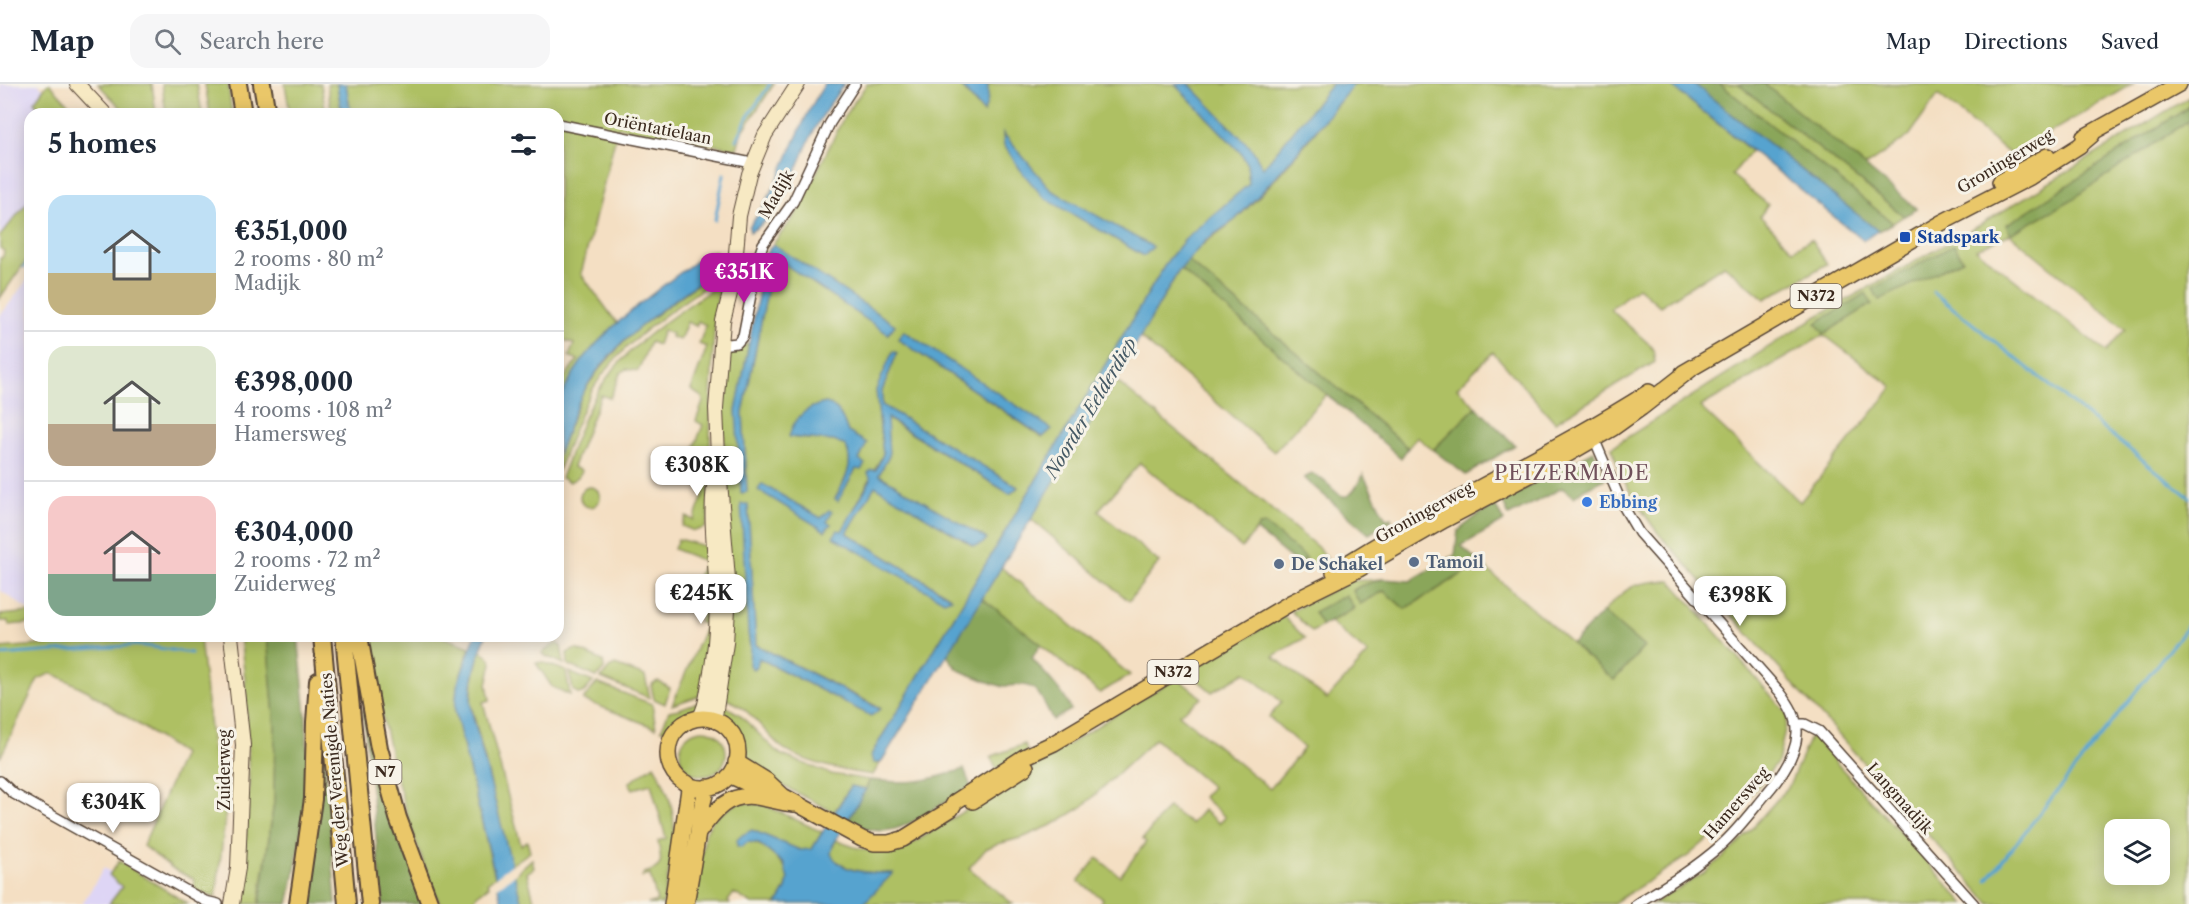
<!DOCTYPE html>
<meta charset="utf-8">
<style>
:root{--surface:#fff;--page:#f6f6f7;--text:#1f2937;--muted:#747a83;--line:#e0e1e3;--accent:#b5179e}
body{margin:0;font-family:"Libre Caslon Text",serif;background:var(--page);color:var(--text);height:100vh;display:flex;flex-direction:column;font-size:22px;white-space:nowrap}
*{box-sizing:border-box;margin:0}
p{font-size:20px;color:var(--muted)}
.icon{flex:none;width:33px;height:33px;fill:none;stroke:currentColor;stroke-width:2;stroke-linecap:round;stroke-linejoin:round}
.map{position:relative;flex:1;overflow:hidden}
.drawer{position:absolute;left:24px;top:24px;width:540px;height:534px;display:flex;flex-direction:column;background:var(--surface);border-radius:18px;box-shadow:0 3px 15px #0003}
.drawer>*{flex:none}
.fabs{position:absolute;left:2104px;top:735px;display:grid;gap:12px}
.fabs a{display:grid;place-items:center;width:66px;height:66px;border-radius:12px;background:var(--surface);box-shadow:0 3px 15px #0003;font-size:30px}
.price{position:absolute;translate:-50% -51px;padding:0 14px;border-radius:12px;background:#fff;color:#222;font-size:20px;line-height:39px;filter:drop-shadow(0 2px 3px #0008)}
.price::after{content:'';position:absolute;left:50%;top:36px;width:18px;height:14px;margin-left:-9px;background:inherit;clip-path:polygon(0 0,100% 0,50% 100%)}
.price.selected{background:var(--accent);color:#fff}
ul{padding:0;list-style:none}
li{display:flex;align-items:center;gap:18px;height:150px;padding:0 24px}
li+li{border-top:2px solid var(--line)}
li span{display:grid;place-items:center;flex:none;width:168px;height:120px;border-radius:18px;color:#555}
li>.icon{margin-inline-start:auto}
span .icon{width:72px;height:72px;fill:#fffc;stroke-width:1}
li b{font-size:26px}
h2{display:flex;justify-content:space-between;align-items:center;height:72px;padding:0 24px;font-size:26px}
header{display:flex;align-items:center;gap:36px;box-sizing:border-box;height:84px;padding:0 30px;background:var(--surface);border-bottom:2px solid var(--line)}
header strong{font-size:28px}
nav{display:flex;gap:33px;margin-inline-start:auto;font-size:21px}
.search{width:420px;height:54px;background:var(--page);display:flex;align-items:center;gap:15px;box-sizing:border-box;padding:0 21px;border-radius:18px;color:var(--muted);font-size:22px}
.map>svg:first-child{display:block}
.built{fill:#ded5f5}
.green{fill:#aec064;stroke:#747541;stroke-width:1.5;fill-rule:evenodd}
.forest{fill:#8aa65a;stroke:#62683c;stroke-width:1.5}
.water{fill:#57a3cf;stroke:#496676;stroke-width:1.5}
.pier{fill:#f4dfc3}
.lines{fill:none;stroke-linecap:round;stroke-linejoin:round}
.stream{stroke:#57a3cf;stroke-width:3}
.street-casing{stroke:#574537;stroke-width:12}
.secondary-casing{stroke:#574537;stroke-width:16}
.primary-casing{stroke:#574537;stroke-width:18}
.highway-casing{stroke:#574537;stroke-width:20}
.street{stroke:#fff;stroke-width:9}
.secondary{stroke:#f7e9c3;stroke-width:14}
.primary{stroke:#eac769;stroke-width:15}
.highway{stroke:#eac769;stroke-width:16}
.transit-dot{fill:#1a4fb4;stroke:#f7f3e8;stroke-width:2}
.shop-dot{fill:#3f7fe0;stroke:#f7f3e8;stroke-width:2}
.service-dot{fill:#5c6f8a;stroke:#f7f3e8;stroke-width:2}
.labels{text-anchor:middle;stroke-width:6;stroke-linejoin:round;paint-order:stroke}
.shield{fill:#f7f3e8;stroke:#73665b;stroke-width:1.5}
.shield-label{font-size:15px;font-weight:bold;fill:#3b2a1e}
.street-label{font-size:16px;fill:#3b2a1e;stroke:#f7f3e8}
.transit-label{font-size:16px;font-weight:bold;fill:#164399;stroke:#f7f3e8;text-anchor:start}
.shop-label{font-size:16px;font-weight:bold;fill:#366cbe;stroke:#f7f3e8;text-anchor:start}
.service-label{font-size:16px;font-weight:bold;fill:#4e5e75;stroke:#f7f3e8;text-anchor:start}
.water-label{font-size:18px;font-style:italic;fill:#465a65;stroke:#f7f3e8}
.quarter-label{font-size:20px;letter-spacing:1.5px;fill:#70505b;stroke:#f7f3e8}
</style>
<header>
<strong>Map</strong>
<div class="search"><svg class="icon" aria-label="search" viewBox="0 0 24 24"><circle cx="10" cy="10" r="6"/><path d="M15 15l6 6"/></svg>Search here</div>
<nav><a>Map</a><a>Directions</a><a>Saved</a></nav>
</header>
<div class="map">
<svg width="2189" height="820" viewBox="0 0 2189 820">
<rect width="100%" height="100%" fill="#f7f3e8"/>
<filter id="ink" filterUnits="userSpaceOnUse"><feTurbulence type="fractalNoise" baseFrequency=".0167" numOctaves="2"/><feDisplacementMap in="SourceGraphic" scale="12" xChannelSelector="R" yChannelSelector="G"/><feConvolveMatrix kernelMatrix="1 2 1 2 8 2 1 2 1" color-interpolation-filters="sRGB"/></filter>
<filter id="wash" filterUnits="userSpaceOnUse"><feTurbulence type="fractalNoise" baseFrequency=".008" numOctaves="4" result="noise"/><feDisplacementMap in="SourceGraphic" scale="24" xChannelSelector="R" yChannelSelector="G"/><feGaussianBlur stdDeviation="1.35" result="paint"/><feColorMatrix in="noise" values="0 0 0 0 0 0 0 0 0 0 0 0 0 0 0 0 0 1.4 0 .05"/><feComposite in="paint" operator="in"/></filter>
<g filter="url(#wash)">
<rect width="100%" height="100%" fill="#f4dfc3"/>
<path class="built" d="M0,0H39L67,30H30V186L0,164Z
M30,192V527L0,506V232Z
M104,784L112,789L152,820H82Z"/>
<path class="green" d="M47,0H50L78,30H45L34,18Z
M98,0H152L156,30H127Z
M162,0H197L202,30H166Z
M205,0H228L232,30H210Z
M285,0H321L326,30H290Z
M327,0H337L342,30H332Z
M346,0H774L741,50L737,65L618,43L581,190L617,239C590,268 573,287 558,325C558,298 561,297 578,276L569,272L574,260L558,254V30H351Z
M867,0H959L983,29L988,14V0H1175L1241,69L1247,79L1249,100L1188,152L1168,176L871,671L873,678L880,679L873,691C848,688 798,678 779,661C762,646 748,621 725,615V611H721L727,437L722,310L725,270L749,259L736,327L747,408L743,329L774,173L888,250L895,241L773,160L796,130L845,31ZM1003,50L1051,106L1144,172L1044,113L1022,88L1004,61ZM904,247L1051,345L1042,353L898,255ZM893,267L897,269L882,307V321L1018,403L1010,410L886,334L889,372L879,391L986,455L973,462L875,401L847,449L951,513L842,448L883,370L876,306ZM826,319C840,325 843,334 848,348L866,359L859,377L864,380L856,385L835,415C844,398 855,381 846,362L834,357L789,353C799,333 802,324 826,319ZM762,400L827,438L831,440L825,447ZM748,420L756,561L880,624L871,632L758,574L750,562L748,548Z
M1189,0H1332L1263,84L1251,65Z
M1354,0H1669L1751,67L1732,91L1768,121L1760,132L1793,166L1811,155L1827,180L1765,215L1724,181L1660,222L1638,203L1610,225L1650,261L1653,266L1655,278L1555,338L1493,268L1457,304L1476,323L1433,366L1417,353L1408,364L1187,176C1202,157 1220,150 1236,135C1279,96 1317,44 1354,0Z
M1720,0H1738L1904,132L1893,139Z
M1764,0H2133L2011,71L1938,11L1909,52L1865,82Z
M2189,13V23L2152,60L2189,36V820H1990L1658,449C1639,423 1619,395 1612,363L1814,234L1980,141ZM2010,150L2125,245L2106,268L1976,165ZM1824,251L1893,303L1800,418L1700,323ZM2115,746H2160V790H2115Z
M30,115V171L0,214V174L3,173L4,167L0,164V152Z
M716,167L709,200C666,230 620,260 592,306C578,331 569,360 558,387V371L582,310L598,287L634,247L708,192V168Z
M1180,185L1327,310L1274,368L1140,253Z
M720,195C708,274 712,355 708,435L705,444L694,447L682,442L686,433L694,436L705,406L697,402L703,387V381L690,374L703,341L696,337L703,318L702,313L691,306L707,263L699,260L706,241L698,237L696,242L687,238L680,256L671,253L672,250L663,246L658,261L650,258L638,287L626,285L620,290L610,314L601,311L573,383L582,387L578,393L570,398L561,394C572,366 581,335 597,309C624,262 674,232 718,201Z
M1115,296L1321,466L1327,475L1307,487L1299,481L1306,475L1259,442L1242,464L1140,379L1098,427L1159,478L1129,517L1031,435Z
M580 413a10 10 0 1 1 20 0a10 10 0 1 1-20 0Z
M678,455L704,462L709,467L714,530L704,608L700,607L699,612L672,621L706,541L699,538L706,520V514L693,506L704,477L674,465Z
M1480,479L1614,596L1644,563L1603,528C1628,502 1634,497 1671,497L1788,631L1778,678L1729,737L1688,772L1612,820H1099L1103,815L1078,797L1097,774L1120,792L1146,758L1143,755L1168,723L1191,740L1203,726L1219,739L1225,733L1203,713L1212,703L1155,655L1082,723L1054,740L1024,753L994,761L986,765L969,784L1013,820H863L892,789C872,789 842,789 830,770L836,756C860,767 884,772 909,762L1127,623L1177,594L1202,614L1179,630L1270,705L1304,664L1269,633L1282,618L1245,588L1212,608L1188,588L1283,532L1305,554L1273,572L1327,615L1368,570L1330,538L1354,525L1315,528L1322,542L1312,548L1291,527L1351,497L1383,495L1360,502L1353,506L1360,520L1384,507L1405,525Z
M1001,483L1130,591L1100,609L982,514Z
M30,528V539L9,541L8,537H0V531Z
M166,552H195L200,555L212,662L219,687L227,691L225,735L216,813L194,807V795L175,786L143,762L183,670L88,607L52,589L38,595L0,674V564Z
M240,552H267L275,643L274,718L259,820H242L249,700L245,595Z
M368,552H440L470,563L457,602L455,627L495,793L487,799L489,802L477,811L472,820H440C402,733 383,646 368,552Z
M556,559L561,562L564,580L546,572L542,569Z
M576,565L603,577L604,585L597,593L568,581L567,569Z
M480,566L488,572L492,579L487,600L490,616L483,618L521,761L527,757L530,768L511,781L471,620L473,596Z
M542,578L566,587L570,611L552,603L536,579Z
M615,581L645,592L650,614L601,594L609,584Z
M569,588L593,598L584,608L579,610L573,606Z
M658,597L670,604L665,620L654,615L651,602L653,599Z
M597,599L652,620L656,644L583,616Z
M698,618L696,621L700,622C693,630 670,648 661,646L669,627L679,625Z
M725,622L739,630L775,666L782,671L831,690L870,696L866,705L851,702L834,728L768,694L745,679L737,650L721,626H725Z
M680 669a23 23 0 1 1 46 0a23 23 0 1 1-46 0Z
M1811,651L1965,820H1652L1703,790L1737,761L1789,702Z
M1025,660L1027,668L997,685L990,673Z
M654,681C686,735 672,763 663,820H647L657,817L650,791L642,793L644,789C666,784 661,776 658,757L666,754L651,700L633,705L629,699Z
M739,718L765,721L822,748L812,765L800,766L752,746L748,758C758,759 761,761 769,768C793,787 793,794 777,820H752L734,809L728,817L730,820H695L705,750L713,735Z
M532,775L534,784L527,789L535,820H522L514,791Z
M119,777L188,820H189H109L122,803L109,791Z"/>
<path class="forest" d="M1694,0H1720L1893,139L1878,147Z
M1738,0H1764L1917,125L1904,132Z
M2189,23V36L2071,116L2011,150L2006,141Z
M1954,161L1963,176L1879,216L1873,205Z
M1187,176L1408,364L1401,374L1180,185Z
M1866,209L1872,220L1824,250L1816,239Z
M1476,323L1515,361L1466,391L1433,366Z
M1594,367L1605,395L1584,405L1574,413L1562,404L1509,432L1502,416Z
M1312,390C1337,398 1342,436 1363,390L1386,435L1391,433L1392,436L1369,450L1304,394Z
M1495,422L1504,437L1461,462L1480,479L1405,525L1384,507L1360,520L1353,507L1360,502L1383,495L1410,497L1455,471L1458,447L1478,431Z
M1266,441L1306,474L1299,481L1256,446L1259,442Z
M1346,511L1354,524L1322,542L1314,528Z
M982,514L1041,560L1032,574C1045,591 1063,606 1071,626L1053,636C1048,627 1042,611 1034,605C1023,597 1013,603 1002,602C997,602 963,588 959,586C954,582 950,576 947,571Z
M1603,528L1644,563L1614,596L1572,560Z
M267,552H298C302,593 308,636 307,677C305,725 299,774 288,820H260L274,718L275,643Z
M363,626L368,628L425,820H383Z
M324,668L336,820H305L321,669Z
M964,685L971,703C958,711 944,719 931,727C901,745 881,756 848,737L870,696C910,700 926,698 964,685Z"/>
<path class="water" d="M337,0H346L351,30H342Z
M825,0H844C834,14 824,28 816,43C796,78 789,128 750,148L749,143C783,100 794,45 825,0Z
M959,0H988V14L984,29Z
M1175,0H1189L1252,65L1263,84L1332,0H1354L1294,72L1259,111L1235,136L1206,156L1178,188L1091,338L883,675L880,679H873L871,671L1168,176L1188,152L1249,100L1247,79L1241,69Z
M1669,0H1694L1878,147L1863,156Z
M1003,49L1051,106L1153,163L1144,172L1043,113L1022,88L1004,61Z
M773,160L895,241L888,250L774,173L743,329L747,408L741,409L736,327L766,170Z
M708,168V192C664,223 607,262 582,311C572,330 566,351 558,371C558,356 555,339 558,325C572,261 660,205 708,168Z
M904,247L1052,345L1043,353L898,255Z
M893,267L897,269L882,307V321L1018,403L1010,410L887,334L889,372L879,391L987,455L982,460L974,462L875,402L847,449L952,514L944,517L833,453L838,446L842,447L871,395L868,389L871,386H876L883,370L876,306Z
M826,319C840,325 843,334 848,348L867,359L859,376L865,380L861,386L856,385L838,417L835,415C844,398 855,381 846,362L834,357L789,353C794,333 806,323 826,319Z
M762,400L821,434L829,426L832,428L827,438L831,440L825,447L758,406Z
M741,420H748L756,561L880,625L871,632L759,574L757,583L753,585L749,581L750,562L748,548Z
M475,552H486C476,576 468,603 472,629L522,820H502L455,627L457,602Z
M851,702L866,705L833,761L831,770C842,790 872,789 893,789L863,820H777L786,805L788,796L784,780L758,759L748,758L741,763L737,762V756L742,751L752,746L800,766L812,765Z"/>
<path class="pier" d="M514,779L517,789L495,805L493,795Z"/>
<g class="lines">
<path class="stream" d="M737,56L747,34L770,0
M715,136L724,90
M24,183L30,176
M1933,208L2189,413
M0,571L139,561L191,569
M1987,796L2189,540"/>
</g>
</g>
<g filter="url(#ink)">
<g class="lines">
<defs>
<path id="street" d="M558,40L752,79
M720,261L737,259L743,252L758,175L763,160L793,118L830,39L855,0
M1593,352L1622,420L1639,449L1780,608C1789,620 1798,633 1797,650C1796,672 1780,694 1766,710C1751,728 1737,747 1720,762C1694,785 1665,802 1636,820
M1796,640H1805L1819,647L1974,820
M0,697L14,710L205,817L218,820"/>
<path id="secondary" d="M77,0L105,30
M231,552L243,661L238,784L232,820
M699,634C706,625 707,611 709,599C716,566 718,532 716,498C715,466 710,434 714,402
M716,637L715,632L726,559L729,507L718,373L716,324L723,237L734,194L739,132L749,90L765,51L798,0"/>
<path id="primary" d="M2084,53L2179,0
M2000,98L2047,72
M1683,289L1941,139L2030,93L2079,62L2092,51
M1334,488C1435,422 1547,373 1649,308
M668 669a35 35 0 1 1 70 0a35 35 0 1 1-70 0Z
M736,678L767,697L783,712L862,755L874,759H889L903,755L951,725L955,718L1024,673L1054,659L1292,518L1359,485L1444,436L1549,381L1613,344L1641,324L1691,285
M728,693H733L769,709
M973,717L1026,683
M699,748C714,727 729,708 757,713C770,715 781,719 794,720
M672,820L689,705L687,699
M686,820L698,749L700,730L707,703"/>
<path id="highway" d="M238,0L243,30
M262,0L267,30
M322,552L347,820
M344,552L370,820
M359,552L379,664L398,734L430,820
M298,820L313,715L315,638L318,597"/>
</defs>
<use href="#street" class="street-casing"/>
<use href="#secondary" class="secondary-casing"/>
<use href="#primary" class="primary-casing"/>
<use href="#highway" class="highway-casing"/>
<use href="#street" class="street"/>
<use href="#secondary" class="secondary"/>
<use href="#primary" class="primary"/>
<use href="#highway" class="highway"/>
</g>
</g>
<rect class="transit-dot" x="1899" y="147" width="12" height="12" rx="3"/>
<circle class="shop-dot" cx="1587" cy="418" r="6"/>
<g class="service-dot">
<circle cx="1414" cy="478" r="6"/>
<circle cx="1279" cy="480" r="6"/>
</g>
<g class="labels">
<g class="shield">
<rect x="1790.5" y="200" width="51" height="24" rx="4.5"/>
<rect x="1147.5" y="576" width="51" height="24" rx="4.5"/>
<rect x="368.5" y="676" width="33" height="24" rx="4.5"/>
</g>
<g class="shield-label">
<text x="1816" y="217">N372</text>
<text x="1173" y="593">N372</text>
<text x="385" y="693">N7</text>
</g>
<g class="street-label">
<text transform="translate(658 44) rotate(11)" y="6">Oriëntatielaan</text>
<text transform="translate(2005 77) rotate(-31)" y="6">Groningerweg</text>
<text transform="translate(776 110) rotate(-60)" y="6">Madijk</text>
<text transform="translate(1424 428) rotate(-29)" y="6">Groningerweg</text>
<text transform="translate(224 686) rotate(-90)" y="6">Zuiderweg</text>
<text transform="translate(334 686) rotate(-95)" y="6">Weg der Verenigde Naties</text>
<text transform="translate(1900 714) rotate(48)" y="6">Langmadijk</text>
<text transform="translate(1736 719) rotate(-49)" y="6">Hamersweg</text>
</g>
<g class="transit-label">
<text x="1917" y="159">Stadspark</text>
</g>
<g class="shop-label">
<text x="1599" y="424">Ebbing</text>
</g>
<g class="service-label">
<text x="1426" y="484">Tamoil</text>
<text x="1291" y="486">De Schakel</text>
</g>
<g class="water-label">
<text transform="translate(1091 324) rotate(-59)" y="6">Noorder Eelderdiep</text>
</g>
<g class="quarter-label">
<text x="1572" y="396">PEIZERMADE</text>
</g>
</g>
</svg>
<div class="fabs">
<a><svg class="icon" aria-label="layers" viewBox="0 0 24 24"><path d="M12 4l9 5-9 5-9-5zM3 14l9 5 9-5"/></svg></a>
</div>
<b class="price selected" style="left:744px;top:220px">€351K</b>
<b class="price" style="left:697px;top:413px">€308K</b>
<b class="price" style="left:701px;top:541px">€245K</b>
<b class="price" style="left:1740px;top:543px">€398K</b>
<b class="price" style="left:113px;top:750px">€304K</b>
<section class="drawer">
<h2>5 homes<svg class="icon" aria-label="filters" viewBox="0 0 24 24"><path d="M4 7h16M4 17h16"/><circle cx="9" cy="7" r="2"/><circle cx="15" cy="17" r="2"/></svg></h2>
<ul>
<li><span style="background:linear-gradient(#bfe0f5 65%,#c2b280 0)"><svg class="icon" aria-label="home" viewBox="0 0 24 24"><path d="M3 11l9-7 9 7M6 9v11h12V9"/></svg></span><div><b>€351,000</b><p>2 rooms · 80 m²</p><p>Madijk</p></div></li>
<li><span style="background:linear-gradient(#dfe7d0 65%,#b9a48a 0)"><svg class="icon" aria-label="home" viewBox="0 0 24 24"><path d="M3 11l9-7 9 7M6 9v11h12V9"/></svg></span><div><b>€398,000</b><p>4 rooms · 108 m²</p><p>Hamersweg</p></div></li>
<li><span style="background:linear-gradient(#f6c9c9 65%,#7fa58c 0)"><svg class="icon" aria-label="home" viewBox="0 0 24 24"><path d="M3 11l9-7 9 7M6 9v11h12V9"/></svg></span><div><b>€304,000</b><p>2 rooms · 72 m²</p><p>Zuiderweg</p></div></li>
</ul>
</section>
</div>
